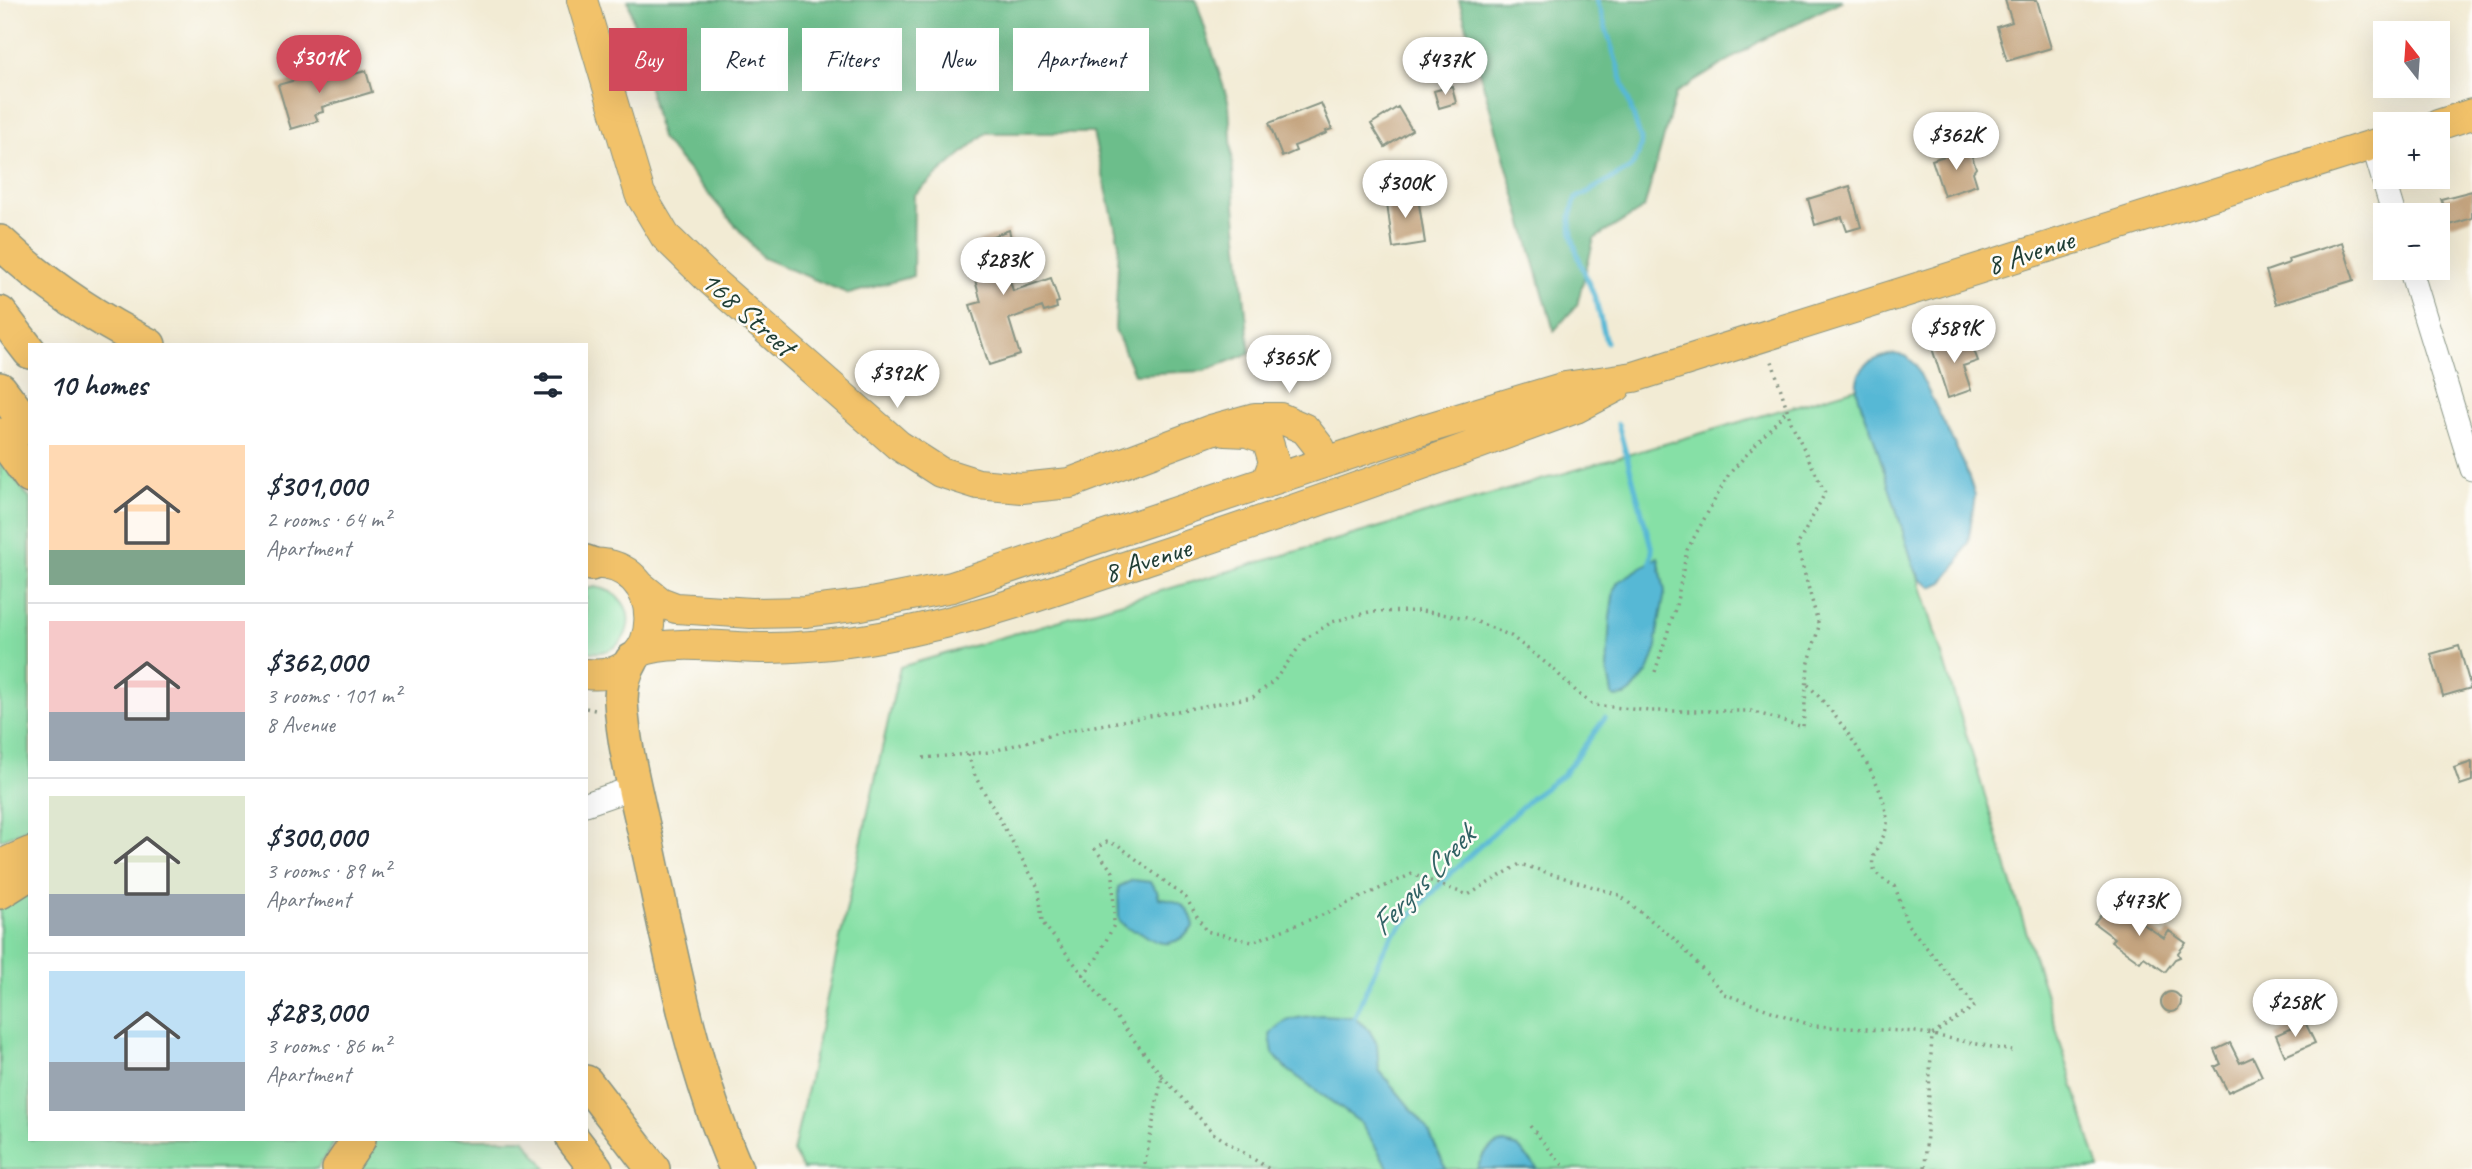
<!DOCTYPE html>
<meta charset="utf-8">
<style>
:root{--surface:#fff;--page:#f2f2f3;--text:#1f2937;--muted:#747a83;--line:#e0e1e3;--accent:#d1495b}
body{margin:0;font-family:Caveat,sans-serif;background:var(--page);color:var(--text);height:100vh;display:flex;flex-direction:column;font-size:26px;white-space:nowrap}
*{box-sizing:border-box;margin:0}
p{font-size:23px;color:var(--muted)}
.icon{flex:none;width:38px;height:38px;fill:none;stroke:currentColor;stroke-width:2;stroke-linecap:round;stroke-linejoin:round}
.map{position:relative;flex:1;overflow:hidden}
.panel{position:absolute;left:28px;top:343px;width:560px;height:798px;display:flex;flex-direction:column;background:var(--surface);border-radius:0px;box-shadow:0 7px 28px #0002}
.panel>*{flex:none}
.top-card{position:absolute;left:609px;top:28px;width:665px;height:63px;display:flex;gap:14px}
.needle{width:46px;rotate:343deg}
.tools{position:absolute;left:2373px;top:21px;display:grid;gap:14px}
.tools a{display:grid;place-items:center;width:77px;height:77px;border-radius:0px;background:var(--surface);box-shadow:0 7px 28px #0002;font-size:35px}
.price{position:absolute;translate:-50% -60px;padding:0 16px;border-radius:24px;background:#fff;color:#222;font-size:23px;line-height:46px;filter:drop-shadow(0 2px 4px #0008)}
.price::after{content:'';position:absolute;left:50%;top:42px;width:21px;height:16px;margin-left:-10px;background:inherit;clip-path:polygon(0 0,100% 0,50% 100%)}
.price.current{background:var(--accent);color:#fff}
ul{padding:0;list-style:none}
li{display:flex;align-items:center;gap:21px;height:175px;padding:0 21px}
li+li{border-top:2px solid var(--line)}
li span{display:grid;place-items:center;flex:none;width:196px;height:140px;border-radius:0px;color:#555}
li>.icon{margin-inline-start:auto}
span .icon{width:84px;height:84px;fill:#fffc;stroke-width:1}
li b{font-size:30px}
h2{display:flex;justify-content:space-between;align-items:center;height:84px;padding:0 21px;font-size:30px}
.tag{padding:0 24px;border-radius:0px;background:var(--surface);box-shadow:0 7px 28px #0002;font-size:24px;line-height:63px}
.tag.current{background:var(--accent);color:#fff}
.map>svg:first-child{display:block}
.green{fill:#86e0a6;stroke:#528e6d;stroke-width:2}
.forest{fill:#6cbe8b;stroke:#467e60;stroke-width:2}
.water{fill:#56b8d5;stroke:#3a7a84;stroke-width:2}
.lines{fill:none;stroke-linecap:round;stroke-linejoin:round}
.stream{stroke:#56b8d5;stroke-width:5}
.building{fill:#c4a47f}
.minor-casing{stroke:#889484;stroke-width:25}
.major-casing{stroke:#889484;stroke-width:32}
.highway-casing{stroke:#889484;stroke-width:36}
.path{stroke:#889484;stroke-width:3.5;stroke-dasharray:2 5;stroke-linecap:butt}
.minor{stroke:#fff;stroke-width:23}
.major{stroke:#f2c26a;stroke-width:30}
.highway{stroke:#f2c26a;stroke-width:33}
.labels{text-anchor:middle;stroke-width:5;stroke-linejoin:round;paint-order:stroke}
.street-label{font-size:30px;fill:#1f3d34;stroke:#fdfcf7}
.water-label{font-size:32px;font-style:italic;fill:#306264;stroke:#fdfcf7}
</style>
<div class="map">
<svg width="2472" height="1169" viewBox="0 0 2472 1169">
<rect width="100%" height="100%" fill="#fdfcf7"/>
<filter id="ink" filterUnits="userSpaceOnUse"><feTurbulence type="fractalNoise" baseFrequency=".0143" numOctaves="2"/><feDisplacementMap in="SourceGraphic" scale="14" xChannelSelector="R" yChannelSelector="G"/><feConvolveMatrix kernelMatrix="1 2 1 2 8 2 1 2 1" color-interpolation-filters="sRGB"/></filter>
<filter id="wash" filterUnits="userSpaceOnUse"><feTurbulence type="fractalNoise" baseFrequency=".00686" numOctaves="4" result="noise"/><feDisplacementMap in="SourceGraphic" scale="28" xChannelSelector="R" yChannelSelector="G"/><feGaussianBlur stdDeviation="1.57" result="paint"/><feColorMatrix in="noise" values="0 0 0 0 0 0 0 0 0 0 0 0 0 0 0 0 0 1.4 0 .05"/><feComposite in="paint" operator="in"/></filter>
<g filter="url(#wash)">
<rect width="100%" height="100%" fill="#f2ebd4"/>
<path class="green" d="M1860,387L2099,1169H803L793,1152L900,667Z
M0,459L30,499V828L0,840Z
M595,587C647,595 634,662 586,651V589Z
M30,888V1139H337L317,1169H0V909Z
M371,1139H524L547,1169H351Z"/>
<path class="forest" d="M628,0H1196L1229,104L1235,206L1250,353L1204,371L1134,374L1115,329L1119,243L1093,133H986L914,195L913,276L849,294L763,258L661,138Z
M1459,0H1843L1762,40L1676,93L1644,208L1594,239L1577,305L1554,331Z"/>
<path class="water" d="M1893,354L1906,356L1915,364L1964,464L1975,495L1968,543L1956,566L1943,582L1932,587L1921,580L1914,567C1900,523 1887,478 1872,433C1868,419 1855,396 1857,382C1859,364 1878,357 1893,354Z
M1658,557L1665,592L1656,639L1657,647L1648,672L1631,692L1625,696L1615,697L1612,694L1607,668L1610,617L1614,590L1618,582Z
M1133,880L1150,882L1157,891L1159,898C1177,899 1191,907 1194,926C1177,947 1161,948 1142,933C1138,930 1136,932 1132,930C1126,929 1123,924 1119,920L1118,887Z
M1322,1015L1353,1017L1369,1030L1377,1044L1379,1070L1427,1128L1446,1169H1389L1361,1123L1284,1067L1273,1053L1270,1035C1283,1016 1301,1018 1322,1015Z
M1504,1143L1518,1147L1538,1169H1477C1483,1154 1487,1146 1504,1143Z"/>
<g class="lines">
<path class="stream" d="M1597,0L1641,140C1641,152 1637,160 1629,169L1577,198C1558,229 1588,275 1597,304C1600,317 1603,330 1606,342
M1618,424L1652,550L1650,567
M1353,1021L1382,953L1392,936L1452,872L1531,798L1563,775L1605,718"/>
</g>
<g id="blocks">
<path class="building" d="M2005,0H2037L2051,48L2007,61L1997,27L2012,22Z
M311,70L315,84L366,71L372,92L322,107L323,112L315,114L318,121L291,129L278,85L299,79L297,74Z
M1452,86L1456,103L1439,108L1434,91Z
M1321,103L1332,129L1326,131L1327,133L1294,146L1296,151L1282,157L1269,123Z
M1398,107L1412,130L1385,147L1371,124Z
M1969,148L1976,168L1973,172L1977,185L1944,196L1932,160Z
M1850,186L1861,227L1847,231L1842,217L1815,225L1808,199Z
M1417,191L1425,243L1393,248L1386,196Z
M2472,191V218L2450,225L2441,199Z
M1009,230L1015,253L1003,256L1013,291L1051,278L1059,302L1056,303L1057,308L1044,312L1042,307L1009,319L1020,355L989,365L970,305L981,302L967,251L975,249L974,243Z
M2342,242L2354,280L2276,304L2266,271L2289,263L2288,259Z
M1965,337L1969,350L1973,348L1978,361L1963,366L1971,390L1948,398L1931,345L1952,338L1953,341Z
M2459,646L2471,688L2443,696L2431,654Z
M2472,762V781L2460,785L2454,768Z
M2110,902L2164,938L2169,931L2186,943L2178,953L2180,957L2175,959L2165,972L2144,957L2140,962L2111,941L2114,938L2094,923Z
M2161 1002a10 10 0 1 1 20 0a10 10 0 1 1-20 0Z
M2305,1022L2315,1043L2285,1056L2276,1035Z
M2230,1043L2240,1063L2253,1057L2262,1076L2228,1092L2215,1067L2221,1064L2215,1050Z"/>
</g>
</g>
<g filter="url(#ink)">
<use href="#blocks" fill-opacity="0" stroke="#889484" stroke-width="2"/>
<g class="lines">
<defs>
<path id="minor" d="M2373,145L2394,215
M2410,268L2472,469
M586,804L635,787"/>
<path id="major" d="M582,0L640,194L665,236L707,277L898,445L940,472L978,484L1022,488L1070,483L1211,430L1255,418H1280L1305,429L1320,448L1325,462
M2438,125L2472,114
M1225,431L1247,432L1267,439L1274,462L1266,483
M586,564C672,555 669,684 586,674
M639,585L660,602L676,608L751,613L805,612L861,605L952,587L1428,428L1565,387L1634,377L2385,141
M639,652C672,638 733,649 771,648C822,647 873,640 923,628C1000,611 1076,583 1151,558C1294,511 1435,460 1576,408L1616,387
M0,865L30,852"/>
<path id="highway" d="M0,242C44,284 94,317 149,345
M0,313L30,352
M0,389L30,428
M0,435L30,477
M586,562L591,564
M632,660C624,673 621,686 621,701C623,747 639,806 649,852C672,960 692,1067 736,1169
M0,892L30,873
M586,1082L653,1169
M573,1139L596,1169
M339,1169L359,1139"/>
</defs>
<use href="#minor" class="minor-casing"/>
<use href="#major" class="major-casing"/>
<use href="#highway" class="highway-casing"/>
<path class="path" d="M1655,672L1676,606L1687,550L1729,474L1787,410
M1808,685C1838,715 1883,777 1887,819C1890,845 1848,863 1895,886L1907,924L1975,1006L1932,1035L1925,1169
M586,708L599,711
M968,754L975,776L1039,889L1042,922L1162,1076L1144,1169
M923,758L990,752L1062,732L1253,697L1274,681L1305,639L1332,622L1369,612L1421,611L1468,618L1511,636L1551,667L1580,695L1593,705L1649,711H1751L1803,727L1808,666L1819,626L1797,546L1825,493L1791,422L1771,358
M1083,975L1097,958L1114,925L1113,872L1095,849L1106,842L1118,845L1186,898L1206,931L1252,942L1322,915L1412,874L1468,895L1520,864L1619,895L1677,941L1724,994L1813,1026L1918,1032L2012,1051
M1162,1076L1213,1133L1269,1169
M1530,1126L1566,1169"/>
<use href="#minor" class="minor"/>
<use href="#major" class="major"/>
<use href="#highway" class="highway"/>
</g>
</g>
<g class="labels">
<g class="street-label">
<text transform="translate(2030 252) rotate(-18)" y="10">8 Avenue</text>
<text transform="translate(748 313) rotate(41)" y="10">168 Street</text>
<text transform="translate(1147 560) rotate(-18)" y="10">8 Avenue</text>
</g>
<g class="water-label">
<text transform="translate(1422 880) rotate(-47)" y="11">Fergus Creek</text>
</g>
</g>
</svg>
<div class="tools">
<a><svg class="needle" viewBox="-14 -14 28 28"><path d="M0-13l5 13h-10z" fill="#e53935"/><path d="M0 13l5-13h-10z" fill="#747a83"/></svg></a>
<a>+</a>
<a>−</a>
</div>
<b class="price current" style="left:319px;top:95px">$301K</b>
<b class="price" style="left:1445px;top:97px">$437K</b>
<b class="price" style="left:1956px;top:172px">$362K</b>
<b class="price" style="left:1405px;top:220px">$300K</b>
<b class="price" style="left:1003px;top:297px">$283K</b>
<b class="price" style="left:1954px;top:365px">$589K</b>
<b class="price" style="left:1289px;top:395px">$365K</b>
<b class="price" style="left:897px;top:410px">$392K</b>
<b class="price" style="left:2139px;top:938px">$473K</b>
<b class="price" style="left:2295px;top:1039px">$258K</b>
<div class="top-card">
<a class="tag current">Buy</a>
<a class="tag">Rent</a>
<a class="tag">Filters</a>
<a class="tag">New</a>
<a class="tag">Apartment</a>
</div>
<section class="panel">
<h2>10 homes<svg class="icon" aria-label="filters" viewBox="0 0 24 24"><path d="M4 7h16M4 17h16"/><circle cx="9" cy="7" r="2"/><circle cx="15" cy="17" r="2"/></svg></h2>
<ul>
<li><span style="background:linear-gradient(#ffd9b3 75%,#7fa58c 0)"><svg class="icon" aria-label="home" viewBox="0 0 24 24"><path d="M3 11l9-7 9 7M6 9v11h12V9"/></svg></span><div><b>$301,000</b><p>2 rooms · 64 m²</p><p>Apartment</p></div></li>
<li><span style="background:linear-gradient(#f6c9c9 65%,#9aa5b1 0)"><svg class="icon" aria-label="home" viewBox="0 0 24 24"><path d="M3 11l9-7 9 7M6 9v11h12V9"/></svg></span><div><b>$362,000</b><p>3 rooms · 101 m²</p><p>8 Avenue</p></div></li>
<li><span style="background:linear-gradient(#dfe7d0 70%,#9aa5b1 0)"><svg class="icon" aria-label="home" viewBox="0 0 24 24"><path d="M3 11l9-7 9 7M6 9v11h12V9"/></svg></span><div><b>$300,000</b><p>3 rooms · 89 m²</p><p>Apartment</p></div></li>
<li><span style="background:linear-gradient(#bfe0f5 65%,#9aa5b1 0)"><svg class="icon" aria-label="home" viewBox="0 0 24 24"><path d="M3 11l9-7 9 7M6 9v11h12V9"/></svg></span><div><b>$283,000</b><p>3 rooms · 86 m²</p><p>Apartment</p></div></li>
</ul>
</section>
</div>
